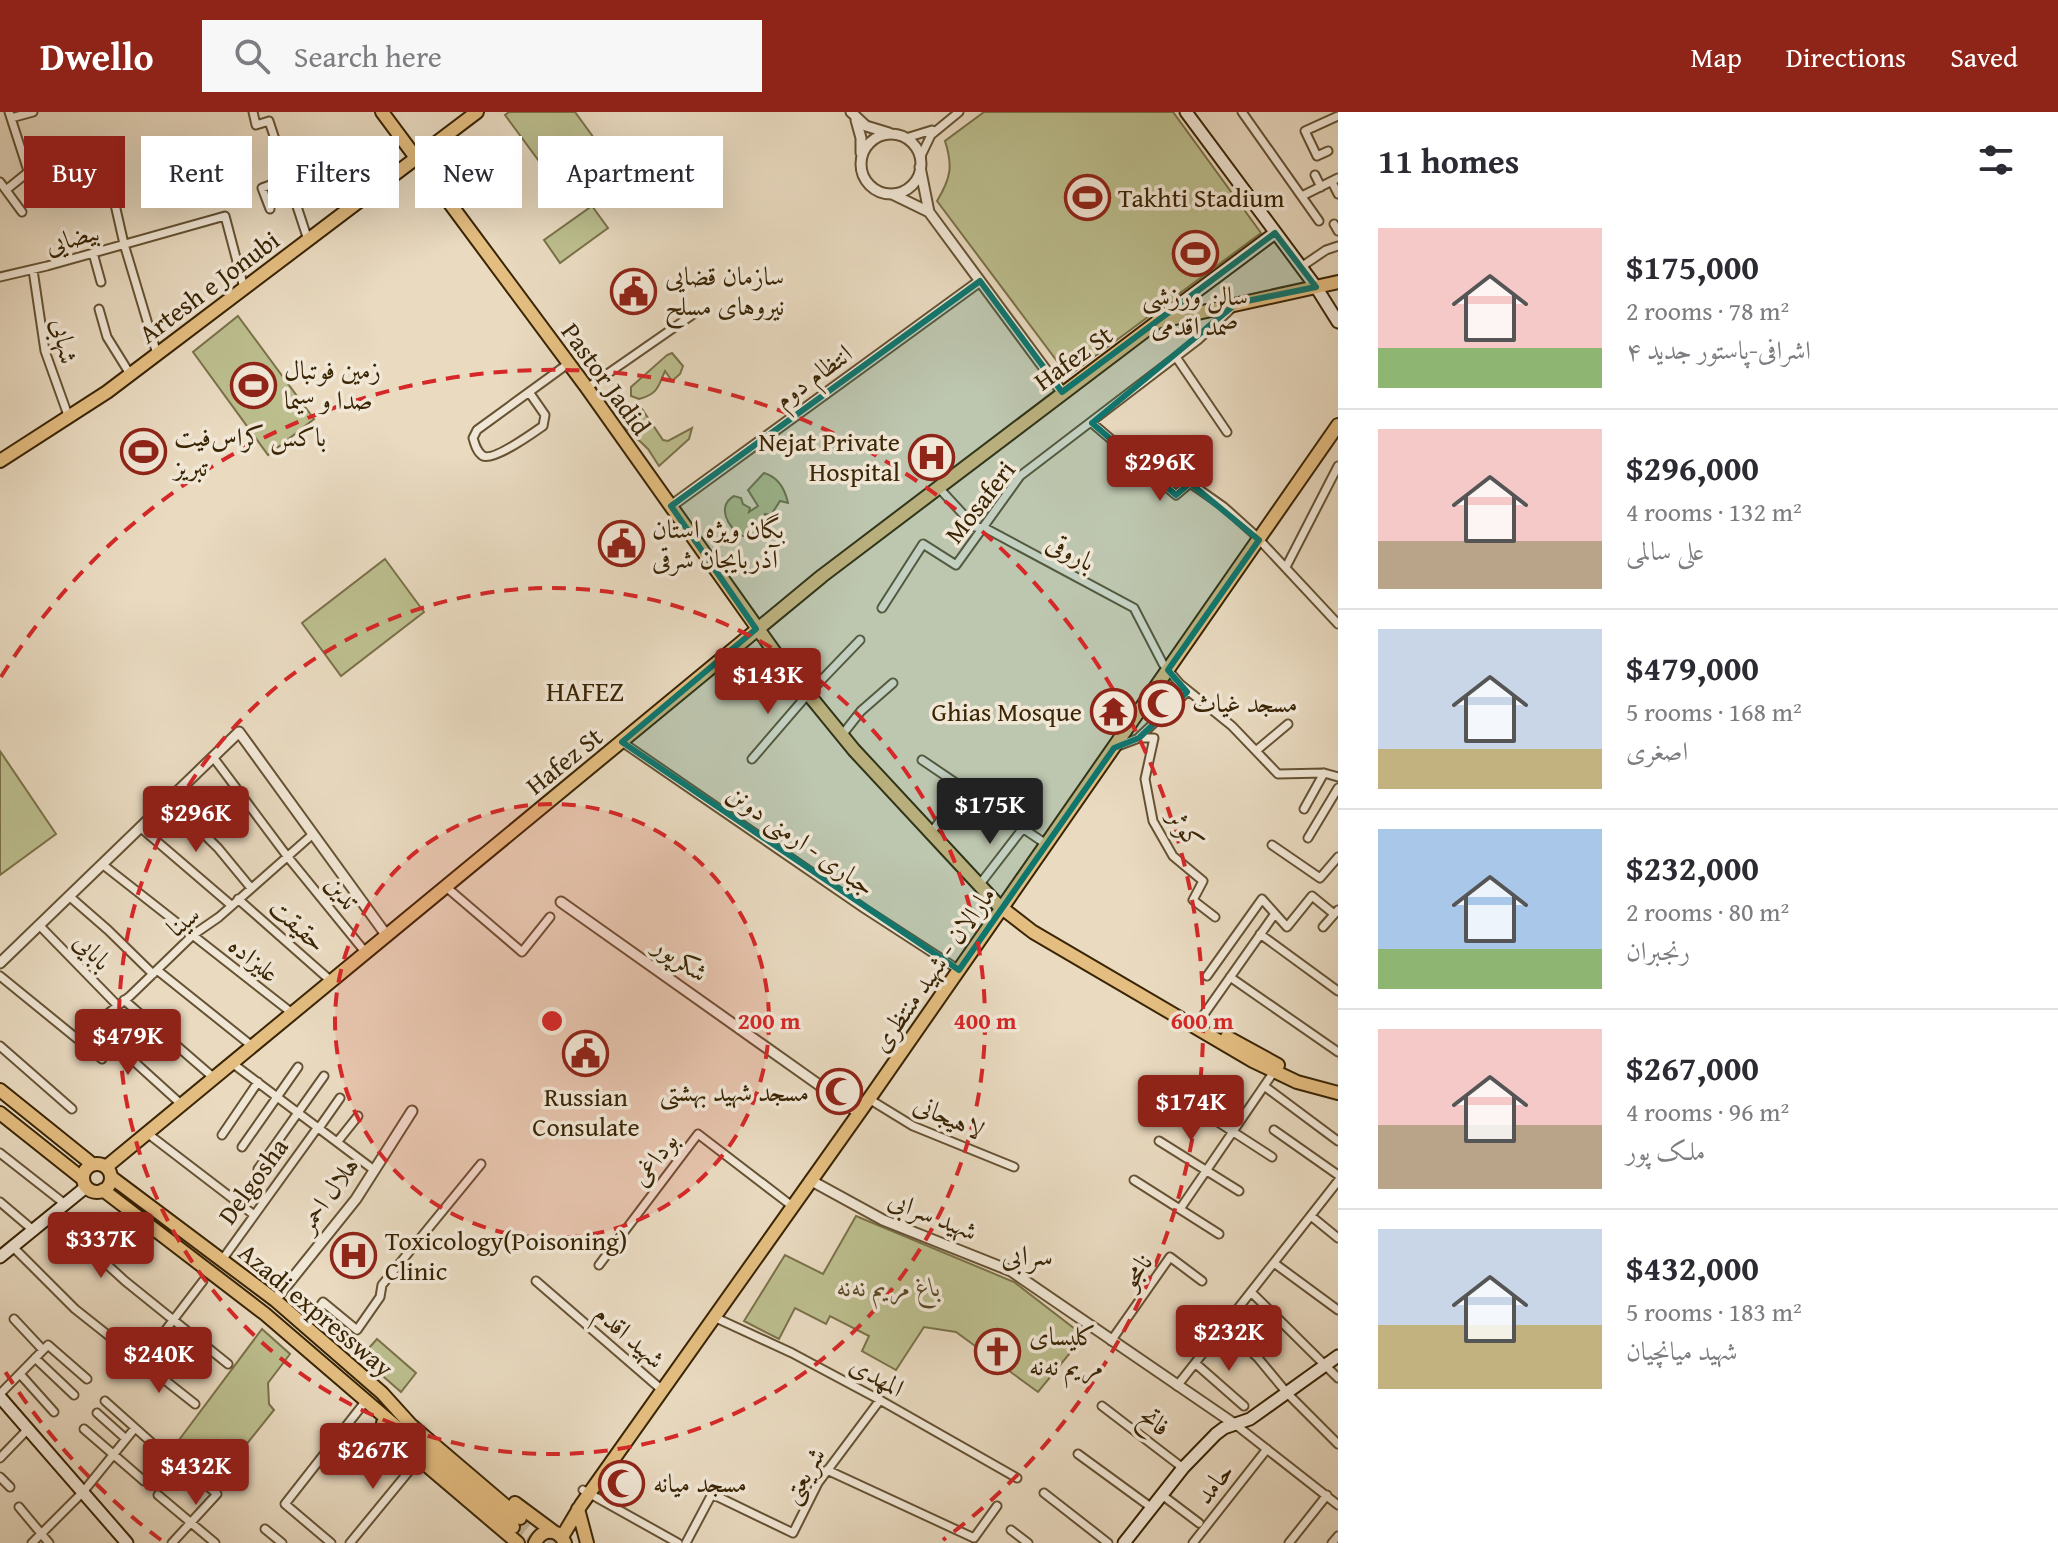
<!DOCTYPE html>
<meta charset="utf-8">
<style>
:root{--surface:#fff;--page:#f7f7f7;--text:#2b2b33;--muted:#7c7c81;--line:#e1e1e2;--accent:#8f2418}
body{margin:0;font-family:"Gentium Book Plus",Amiri,serif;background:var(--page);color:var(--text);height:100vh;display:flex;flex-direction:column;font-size:30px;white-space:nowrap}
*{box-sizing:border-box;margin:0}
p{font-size:26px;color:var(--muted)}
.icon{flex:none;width:44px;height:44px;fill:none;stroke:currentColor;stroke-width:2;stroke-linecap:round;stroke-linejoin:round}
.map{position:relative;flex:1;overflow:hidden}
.details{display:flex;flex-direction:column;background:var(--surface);width:720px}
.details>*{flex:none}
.guide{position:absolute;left:24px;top:24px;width:760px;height:72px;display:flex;gap:16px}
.price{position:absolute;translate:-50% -68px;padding:0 18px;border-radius:8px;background:var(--accent);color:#fff;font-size:26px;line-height:52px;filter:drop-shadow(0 2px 4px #0008)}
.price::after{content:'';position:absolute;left:50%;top:48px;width:24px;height:18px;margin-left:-12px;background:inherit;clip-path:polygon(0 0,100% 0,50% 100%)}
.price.active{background:#222;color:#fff}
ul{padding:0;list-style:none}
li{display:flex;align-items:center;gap:24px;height:200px;padding:0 40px}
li+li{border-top:2px solid var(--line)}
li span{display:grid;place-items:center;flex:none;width:224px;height:160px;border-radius:0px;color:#555}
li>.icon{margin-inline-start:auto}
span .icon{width:96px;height:96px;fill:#fffc;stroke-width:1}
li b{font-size:34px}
h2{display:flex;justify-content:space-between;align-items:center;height:96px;padding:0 40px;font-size:34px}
.pill{padding:0 28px;border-radius:0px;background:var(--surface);box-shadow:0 8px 32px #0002;font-size:28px;line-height:72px}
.pill.active{background:var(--accent);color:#fff}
header{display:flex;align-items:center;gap:48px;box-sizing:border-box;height:112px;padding:0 40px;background:var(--accent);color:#fff}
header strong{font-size:38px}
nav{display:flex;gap:44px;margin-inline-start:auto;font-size:28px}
.search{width:560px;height:72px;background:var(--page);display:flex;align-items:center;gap:20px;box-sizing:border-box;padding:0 28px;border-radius:0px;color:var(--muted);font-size:30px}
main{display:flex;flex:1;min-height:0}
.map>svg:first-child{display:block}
.green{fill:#bcbe8e;stroke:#7a7149;stroke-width:2}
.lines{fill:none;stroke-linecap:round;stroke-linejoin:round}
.trunk-tunnel{stroke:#c6b69a;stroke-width:12;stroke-dasharray:12 6;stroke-linecap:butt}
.minor-casing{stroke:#655233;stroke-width:11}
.tertiary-casing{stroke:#655233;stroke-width:13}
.secondary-casing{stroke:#392404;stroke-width:15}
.primary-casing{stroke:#392404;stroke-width:16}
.trunk-casing{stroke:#392404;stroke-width:16}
.minor{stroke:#f1e7d6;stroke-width:7}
.tertiary{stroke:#f1e7d6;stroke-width:9}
.secondary{stroke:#f1e7d6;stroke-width:11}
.primary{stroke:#e4bd80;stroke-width:12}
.trunk{stroke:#e4bd80;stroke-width:12}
.marked{fill:#0f766e;fill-opacity:0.2;stroke:#0f766e;stroke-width:6;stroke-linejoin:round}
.ring{fill:none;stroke:#d62828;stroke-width:4;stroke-dasharray:14 10}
.labels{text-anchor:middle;stroke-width:7;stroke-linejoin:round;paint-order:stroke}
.poi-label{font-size:26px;fill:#392404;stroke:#f1e7d6;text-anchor:start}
.street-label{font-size:26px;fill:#392404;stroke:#f1e7d6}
.park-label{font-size:26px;font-style:italic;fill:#5a4a26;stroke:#f1e7d6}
.neighbourhood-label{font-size:28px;fill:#392404;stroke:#f1e7d6}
.centre{fill:#d62828;stroke:#f1e7d6;stroke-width:4}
.ring-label{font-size:24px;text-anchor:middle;font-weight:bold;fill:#d62828;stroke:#f1e7d6;stroke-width:7;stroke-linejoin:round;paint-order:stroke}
</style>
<header>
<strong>Dwello</strong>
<div class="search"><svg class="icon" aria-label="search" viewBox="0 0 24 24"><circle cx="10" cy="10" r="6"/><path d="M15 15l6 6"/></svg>Search here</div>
<nav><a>Map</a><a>Directions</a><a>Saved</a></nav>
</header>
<main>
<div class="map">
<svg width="1338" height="1431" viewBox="0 0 1338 1431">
<rect width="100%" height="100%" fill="#e9dac0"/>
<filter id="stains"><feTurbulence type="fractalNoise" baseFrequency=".0025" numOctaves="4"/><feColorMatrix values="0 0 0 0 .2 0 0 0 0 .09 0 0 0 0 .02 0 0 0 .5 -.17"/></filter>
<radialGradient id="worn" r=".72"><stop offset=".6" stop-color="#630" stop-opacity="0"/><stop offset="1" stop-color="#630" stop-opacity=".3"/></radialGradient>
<path class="green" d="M509,0H575L610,48L564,83L505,3Z
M984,0H1173L1261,121L1071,262L1066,261L937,89C951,66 953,54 945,29Z
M592,94L608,116L560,151L544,128Z
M238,204L314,307L268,343L193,240Z
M672,241L683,254L680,262L672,269L665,259C658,275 658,282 639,287L631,284V275L667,243Z
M640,294L663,328L668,329L692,316L689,327L659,354L648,337L625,315L633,299Z
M764,361C778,365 785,377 788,391L780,389L771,403L765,402L766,413C762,416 755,424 750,425C735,427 712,396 734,384L741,386L743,392L750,396L749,400L758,394L748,378Z
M385,447L424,500L341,564L302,511Z
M0,639L56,722L0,763Z
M856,1104L1014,1170L1084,1224L1038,1280L956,1220L924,1215L896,1258L862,1239L869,1224L830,1204L826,1212L795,1196L779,1227L744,1209L785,1143L823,1162Z
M262,1217L290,1242L268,1271L269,1292L274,1298L221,1364L179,1328Z
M377,1227L416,1261L401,1280L361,1245Z"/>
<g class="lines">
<path class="trunk-tunnel" d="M520,1406L555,1431
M513,1415L535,1431"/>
<defs>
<path id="minor" d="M9,0L32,71L106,53L124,132L157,242
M253,0L256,13L269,9L308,128
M1242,0L1319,109
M11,6L33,0
M906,26L932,18
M1328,39L1317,44L1305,19L1338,4
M920,46L931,23L959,0
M1315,63L1321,75
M0,70L22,100
M1332,70L1338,82
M6,78L27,61
M1302,84L1338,66
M270,97L262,76L286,67
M1334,112L1338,119
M93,141L101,170
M1301,155L1326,138L1338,134
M33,158L45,239L69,306
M0,165L47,154L225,104L244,176
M99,197L107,225L130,262
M1176,245L1227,320
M587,276L695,201
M529,280L545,303L543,314C533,321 494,349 483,344C477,340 475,333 473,326L477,318L569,251
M1092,311L1176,383L1190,371L1224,395L1254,422L1338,512
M938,375L975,415L985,416L1134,496L1163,552L1180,572L1232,614L1278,662L1324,661L1338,665
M1286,455L1338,354
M882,496L923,432L956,453L1020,364L1198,228L1234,194
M842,623L861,599L893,571
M1139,625L1187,580
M622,630L865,797L959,858
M1115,635L1139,626H1154L1145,667L1153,709L1173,744L1203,769L1193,788L1215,805
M1257,638L1288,612
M213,645L287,744L366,841
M752,647L808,582L860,528
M922,648L1046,732
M169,688L218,736L251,776
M1304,697L1324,661
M140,715L231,793
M931,721L964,676
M1308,726L1338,676
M1272,733L1320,766L1338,745
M102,752L292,901
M980,772L1024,715
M445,774L522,840L550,805
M69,784L108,818L153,862
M238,787L331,869
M39,813L118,894
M1323,815L1338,798
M1260,822L1338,879
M157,858L252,934
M0,864L102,947
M1207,864L1262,787L1287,815L1312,784L1334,802
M1230,865L1338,940
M124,888L214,966
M95,914L182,993
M1195,915L1274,803
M77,926L130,884L193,823L219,805L313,722
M0,934L72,997
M232,951L374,1058
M1264,974L1338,1029
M869,987L913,1014L1014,1055
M1187,990L1272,1045
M319,1016L340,986
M1274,1018L1338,1063
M147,1021L254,1103
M222,1023L258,970
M338,1029L358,1004
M1159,1029L1239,1079
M242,1035L298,955
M0,1041L65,1092
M258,1057L324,964
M1134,1068L1219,1122
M0,1090L33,1118
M1180,1097L1275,958
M52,1102L125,1169L228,1252
M1311,1104L1338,1126
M13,1135L75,1197L195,1292
M222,1148L318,1015
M1274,1151L1338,1198
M599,1153L698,1022L792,1094
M536,1169L662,1278
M1251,1180L1338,1266
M714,1205L792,1241L880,1288L1017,1366
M14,1207L43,1238
M1224,1214L1258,1246L1287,1281L1338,1332
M305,1215L323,1190L357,1218L380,1185L382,1173L481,1052
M1111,1229L1170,1145L1202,1169
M35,1246L74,1283
M142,1249L203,1169
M1195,1251L1244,1294
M20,1262L54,1300
M1177,1274L1338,1069
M0,1282L48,1233L87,1267
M105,1289L152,1331
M1102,1294L1183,1356
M97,1301L126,1327
M1236,1313L1338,1393
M84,1317L144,1369
M167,1339L217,1382L172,1431
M1078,1342L1152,1396
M0,1346L28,1317
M827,1358L974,1426L997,1394
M0,1365L10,1375
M583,1378L678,1431
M1044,1381L1108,1431
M158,1383L215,1431
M1162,1383L1199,1411
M19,1395L49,1431
M265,1417L282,1431
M1011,1418L1028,1431
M32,1431L83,1380L135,1316
M331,1431L285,1392L365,1290
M350,1431L419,1347
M686,1431L712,1382L793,1421L818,1371L880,1288
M1193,1431L1267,1337
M1289,1431L1327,1383
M1332,1431L1338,1424"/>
<path id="tertiary" d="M851,0L866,14L889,21
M856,8L861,26V41
M861 52a30 30 0 1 1 60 0a30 30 0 1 1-60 0Z
M920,55L929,100L1062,280
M892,82L929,100
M671,394L980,169
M561,790L853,997
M0,851L239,620L387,824
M810,1068L883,1108L1011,1159L1236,1313
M275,1188L356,1087L412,999"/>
<path id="secondary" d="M1186,0L1316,175L1338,210
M1157,209L1275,121
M0,1145L86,1075
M0,1285L127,1431
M1124,1431L1183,1356L1216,1322L1224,1316L1250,1307L1338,1244"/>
<path id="primary" d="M382,0L587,276L778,545L854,638L998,793L1033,820L1253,949L1297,970L1338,981
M0,349L107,280L477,0
M1227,925L1278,953
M106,1055L822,464L1157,210L1338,170
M578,1397L587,1431
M562,1425L581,1393L869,987L1338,313"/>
<path id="trunk" d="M0,978L92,1052
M0,1001L83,1067
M83 1066a14 14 0 1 1 28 0a14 14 0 1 1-28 0Z
M111,1065L275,1188L382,1281L411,1313L520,1406
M103,1078L265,1202L513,1415
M383,1311L419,1347L518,1431
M515,1391L554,1420
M535,1431C542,1416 558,1416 565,1431"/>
</defs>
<use href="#minor" class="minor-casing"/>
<use href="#tertiary" class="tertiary-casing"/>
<use href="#secondary" class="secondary-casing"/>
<use href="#primary" class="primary-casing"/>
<use href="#trunk" class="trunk-casing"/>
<use href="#minor" class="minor"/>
<use href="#tertiary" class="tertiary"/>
<use href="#secondary" class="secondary"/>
<use href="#primary" class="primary"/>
<use href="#trunk" class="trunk"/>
</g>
<path class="marked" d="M1275,121L1316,175L1237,191L1092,311L1176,383L1190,371L1259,428L1168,558L1187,580L1139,626L1114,636L959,858L622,630L756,517L671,394L980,169L1062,280Z"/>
<circle cx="552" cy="909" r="217" fill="#d62828" fill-opacity=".12"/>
<g class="ring">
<circle cx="552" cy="909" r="217"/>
<circle cx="552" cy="909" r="433"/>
<path d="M161 1428A650 650 0 0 1 1 1253M1 565A650 650 0 1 1 943 1428"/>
</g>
<defs>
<symbol id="stadium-ring" viewBox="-11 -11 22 22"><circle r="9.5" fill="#f1e7d6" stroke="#8f2418" stroke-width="1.5"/><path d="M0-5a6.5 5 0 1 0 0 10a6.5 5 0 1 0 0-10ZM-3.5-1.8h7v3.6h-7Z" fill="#8f2418"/></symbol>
<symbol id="civic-ring" viewBox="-11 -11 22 22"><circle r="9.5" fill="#f1e7d6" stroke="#8f2418" stroke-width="1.5"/><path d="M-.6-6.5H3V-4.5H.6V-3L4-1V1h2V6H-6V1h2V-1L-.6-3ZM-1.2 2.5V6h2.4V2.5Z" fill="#8f2418"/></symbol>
<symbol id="hospital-ring" viewBox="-11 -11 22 22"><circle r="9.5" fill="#f1e7d6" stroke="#8f2418" stroke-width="1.5"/><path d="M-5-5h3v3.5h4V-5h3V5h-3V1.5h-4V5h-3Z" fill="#8f2418"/></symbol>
<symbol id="mosque-ring" viewBox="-11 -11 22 22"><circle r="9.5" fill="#f1e7d6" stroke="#8f2418" stroke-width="1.5"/><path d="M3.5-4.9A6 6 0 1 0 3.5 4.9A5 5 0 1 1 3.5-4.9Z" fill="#8f2418"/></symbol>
<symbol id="temple-ring" viewBox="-11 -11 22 22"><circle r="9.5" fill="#f1e7d6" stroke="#8f2418" stroke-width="1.5"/><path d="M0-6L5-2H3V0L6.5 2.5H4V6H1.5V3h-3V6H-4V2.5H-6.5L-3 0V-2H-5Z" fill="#8f2418"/></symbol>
<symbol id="church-ring" viewBox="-11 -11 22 22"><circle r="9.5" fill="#f1e7d6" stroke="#8f2418" stroke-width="1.5"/><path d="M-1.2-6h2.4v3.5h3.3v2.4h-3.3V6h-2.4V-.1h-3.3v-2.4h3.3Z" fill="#8f2418"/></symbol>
</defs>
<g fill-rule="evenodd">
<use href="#stadium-ring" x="1062" y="60" width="51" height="51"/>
<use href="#stadium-ring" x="1170" y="116" width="51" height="51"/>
<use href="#civic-ring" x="608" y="154" width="51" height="51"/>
<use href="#stadium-ring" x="228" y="248" width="51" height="51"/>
<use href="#stadium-ring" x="118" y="314" width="51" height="51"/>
<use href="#hospital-ring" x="906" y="320" width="51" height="51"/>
<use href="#civic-ring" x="596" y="406" width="51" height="51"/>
<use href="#mosque-ring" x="1136" y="566" width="51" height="51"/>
<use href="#temple-ring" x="1088" y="574" width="51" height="51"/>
<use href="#civic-ring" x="560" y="916" width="51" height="51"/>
<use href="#mosque-ring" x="814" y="954" width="51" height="51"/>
<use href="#hospital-ring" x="328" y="1118" width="51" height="51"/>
<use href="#church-ring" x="972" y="1214" width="51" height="51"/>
<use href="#mosque-ring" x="596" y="1346" width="51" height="51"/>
</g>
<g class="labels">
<g class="poi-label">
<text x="1118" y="95">Takhti Stadium</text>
<text x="665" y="173">سازمان قضایی<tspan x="665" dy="30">نیروهای مسلح</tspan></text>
<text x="1195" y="193" text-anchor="middle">سالن ورزشی<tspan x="1195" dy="30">صمد اقدمی</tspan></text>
<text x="284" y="267">زمین فوتبال<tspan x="284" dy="30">صدا و سیما</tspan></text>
<text x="174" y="334">باکس کراس‌فیت<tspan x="174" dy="30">تبریز</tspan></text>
<text x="900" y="339" text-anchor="end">Nejat Private<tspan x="900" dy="30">Hospital</tspan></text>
<text x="652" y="426">یگان ویژه استان<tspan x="652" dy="30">آذربایجان شرقی</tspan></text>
<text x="1192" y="600">مسجد غیاث</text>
<text x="1082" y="609" text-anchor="end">Ghias Mosque</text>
<text x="809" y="989" text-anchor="end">مسجد شهید بهشتی</text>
<text x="586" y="994" text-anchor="middle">Russian<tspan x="586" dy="30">Consulate</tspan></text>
<text x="385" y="1138">Toxicology(Poisoning)<tspan x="385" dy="30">Clinic</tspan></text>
<text x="1029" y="1233">کلیسای<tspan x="1029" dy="30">مریم نه‌نه</tspan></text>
<text x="653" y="1380">مسجد میانه</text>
</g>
<g class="street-label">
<text transform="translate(72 126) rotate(-16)" y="9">بیضایی</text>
<text transform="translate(209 175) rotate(-37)" y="9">Artesh e Jonubi</text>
<text transform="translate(65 229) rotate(78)" y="9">شهابی</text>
<text transform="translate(1073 246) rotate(-36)" y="9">Hafez St</text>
<text transform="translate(813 264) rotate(-36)" y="9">انتظام دوم</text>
<text transform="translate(606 267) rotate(54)" y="9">Pastor Jadid</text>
<text transform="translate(980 390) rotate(-52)" y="9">Mosaferi</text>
<text transform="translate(1071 440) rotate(28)" y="9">باروقی</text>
<text transform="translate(564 649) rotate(-39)" y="9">Hafez St</text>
<text transform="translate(1186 717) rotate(56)" y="9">کوثر</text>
<text transform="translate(801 728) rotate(35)" y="9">جباری - ارمنی دونن</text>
<text transform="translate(342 780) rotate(51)" y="9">تدین</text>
<text transform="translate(183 809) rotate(-39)" y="9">سینا</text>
<text transform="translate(298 813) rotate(42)" y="9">حقیقت</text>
<text transform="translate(93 839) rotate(46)" y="9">بابایی</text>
<text transform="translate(254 847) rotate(39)" y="9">علیزاده</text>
<text transform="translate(681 847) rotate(35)" y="9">شکرپور</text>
<text transform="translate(933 857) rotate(-55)" y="9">مارالان - شهید منتظری</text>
<text transform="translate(949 1005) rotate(24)" y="9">لاهیجانی</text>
<text transform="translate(654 1047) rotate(-53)" y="9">بوداغی</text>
<text transform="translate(253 1069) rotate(-54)" y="9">Delgosha</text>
<text transform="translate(328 1082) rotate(-54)" y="9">هلال احمر</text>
<text transform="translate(933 1103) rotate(22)" y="9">شهید سرابی</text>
<text transform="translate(1136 1159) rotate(-55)" y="9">نامجو</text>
<text transform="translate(316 1198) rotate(40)" y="9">Azadi expressway</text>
<text transform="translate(630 1224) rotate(41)" y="9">شهید اقدم</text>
<text transform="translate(877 1264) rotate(29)" y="9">المهدی</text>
<text transform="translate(1155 1309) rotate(37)" y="9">فاتح</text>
<text transform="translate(803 1363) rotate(-59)" y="9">شریعتی</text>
<text transform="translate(1214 1371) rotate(-52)" y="9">حامد</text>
</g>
<g class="park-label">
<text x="889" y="1184">باغ مریم نه‌نه</text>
</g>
<g class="neighbourhood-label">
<text x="585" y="589">HAFEZ</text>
<text x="1027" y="1153">سرابی</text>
</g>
</g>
<circle cx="552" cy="909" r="12" class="centre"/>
<g class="ring-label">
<text x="769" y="917">200 m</text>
<text x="985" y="917">400 m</text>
<text x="1202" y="917">600 m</text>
</g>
<rect width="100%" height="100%" filter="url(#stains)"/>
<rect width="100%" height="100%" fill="url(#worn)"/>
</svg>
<b class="price" style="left:1160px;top:391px">$296K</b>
<b class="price" style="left:768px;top:604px">$143K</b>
<b class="price active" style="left:990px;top:734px">$175K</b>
<b class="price" style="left:196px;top:742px">$296K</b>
<b class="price" style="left:128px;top:965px">$479K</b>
<b class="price" style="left:1191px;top:1031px">$174K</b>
<b class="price" style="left:101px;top:1168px">$337K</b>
<b class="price" style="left:1229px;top:1261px">$232K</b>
<b class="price" style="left:159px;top:1283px">$240K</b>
<b class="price" style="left:373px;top:1379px">$267K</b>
<b class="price" style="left:196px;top:1395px">$432K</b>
<div class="guide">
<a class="pill active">Buy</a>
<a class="pill">Rent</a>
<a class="pill">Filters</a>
<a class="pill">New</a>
<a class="pill">Apartment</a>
</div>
</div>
<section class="details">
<h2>11 homes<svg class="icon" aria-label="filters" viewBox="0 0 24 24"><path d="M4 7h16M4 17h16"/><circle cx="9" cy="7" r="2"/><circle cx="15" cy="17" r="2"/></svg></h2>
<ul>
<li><span style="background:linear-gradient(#f6c9c9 75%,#8fb573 0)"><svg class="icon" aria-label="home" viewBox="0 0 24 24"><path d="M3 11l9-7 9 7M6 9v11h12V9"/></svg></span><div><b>$175,000</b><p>2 rooms · 78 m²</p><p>اشرافی-پاستور جدید ۴</p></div></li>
<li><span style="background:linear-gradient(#f6c9c9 70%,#b9a48a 0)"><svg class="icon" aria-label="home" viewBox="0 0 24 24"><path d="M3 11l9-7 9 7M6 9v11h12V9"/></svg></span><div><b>$296,000</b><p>4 rooms · 132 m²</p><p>علی سالمی</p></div></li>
<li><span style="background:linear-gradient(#c9d6e8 75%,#c2b280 0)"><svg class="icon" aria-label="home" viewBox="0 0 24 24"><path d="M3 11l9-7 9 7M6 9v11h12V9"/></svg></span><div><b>$479,000</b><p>5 rooms · 168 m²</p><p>اصغری</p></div></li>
<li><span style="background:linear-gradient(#a9c7e8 75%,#8fb573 0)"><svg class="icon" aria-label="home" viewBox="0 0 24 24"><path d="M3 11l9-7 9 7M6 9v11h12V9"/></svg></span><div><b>$232,000</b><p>2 rooms · 80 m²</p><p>رنجبران</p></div></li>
<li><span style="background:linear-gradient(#f6c9c9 60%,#b9a48a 0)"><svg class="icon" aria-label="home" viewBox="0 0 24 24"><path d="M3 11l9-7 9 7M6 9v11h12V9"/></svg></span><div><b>$267,000</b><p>4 rooms · 96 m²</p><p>ملک پور</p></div></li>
<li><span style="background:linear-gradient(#c9d6e8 60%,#c2b280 0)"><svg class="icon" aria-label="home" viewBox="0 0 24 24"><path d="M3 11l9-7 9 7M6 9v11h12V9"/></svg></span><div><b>$432,000</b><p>5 rooms · 183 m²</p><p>شهید میانچیان</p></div></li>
</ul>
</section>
</main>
